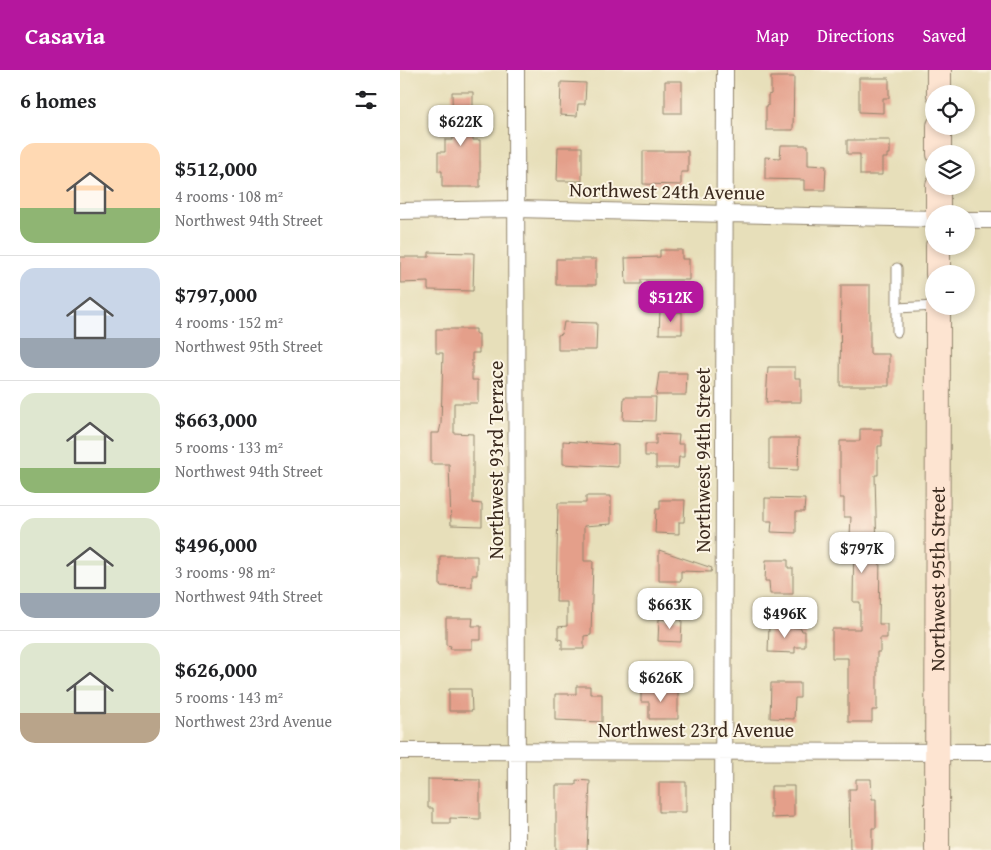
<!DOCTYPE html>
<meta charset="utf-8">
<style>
:root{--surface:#fff;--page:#f6f6f6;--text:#202124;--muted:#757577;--line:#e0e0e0;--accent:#b5179e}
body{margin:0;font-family:"Gentium Book Plus",serif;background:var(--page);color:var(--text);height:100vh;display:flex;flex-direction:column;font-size:19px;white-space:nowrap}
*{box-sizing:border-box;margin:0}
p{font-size:16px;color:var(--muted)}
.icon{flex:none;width:28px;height:28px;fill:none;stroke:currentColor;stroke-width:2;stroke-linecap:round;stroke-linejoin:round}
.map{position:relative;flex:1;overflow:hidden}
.side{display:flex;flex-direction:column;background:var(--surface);width:400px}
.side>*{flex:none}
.tools{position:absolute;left:525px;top:15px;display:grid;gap:10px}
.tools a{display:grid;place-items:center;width:50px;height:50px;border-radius:50%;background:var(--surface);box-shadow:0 2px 8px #0003;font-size:25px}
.price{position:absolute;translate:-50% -42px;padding:0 11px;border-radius:10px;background:#fff;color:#222;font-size:16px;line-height:32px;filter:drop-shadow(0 1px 2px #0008)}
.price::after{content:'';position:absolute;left:50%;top:30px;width:15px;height:11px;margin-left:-8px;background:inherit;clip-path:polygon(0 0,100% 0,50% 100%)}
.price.current{background:var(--accent);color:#fff}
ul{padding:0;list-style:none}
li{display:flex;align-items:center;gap:15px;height:125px;padding:0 20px}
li+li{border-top:1px solid var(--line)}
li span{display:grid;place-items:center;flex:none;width:140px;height:100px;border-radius:15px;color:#555}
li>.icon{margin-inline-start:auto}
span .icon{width:60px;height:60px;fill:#fffc;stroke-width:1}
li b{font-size:21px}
h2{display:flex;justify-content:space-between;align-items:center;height:60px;padding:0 20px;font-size:21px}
header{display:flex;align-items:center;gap:30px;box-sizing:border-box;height:70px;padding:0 25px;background:var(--accent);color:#fff}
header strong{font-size:24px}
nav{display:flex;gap:28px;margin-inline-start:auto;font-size:18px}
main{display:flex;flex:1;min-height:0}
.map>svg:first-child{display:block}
.building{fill:#e49f8a}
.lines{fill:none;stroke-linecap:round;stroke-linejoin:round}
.lane-casing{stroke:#91846c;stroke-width:11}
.street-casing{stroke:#91846c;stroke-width:18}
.secondary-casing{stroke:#91846c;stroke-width:26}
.lane{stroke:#fff;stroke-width:9}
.street{stroke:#fff;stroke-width:16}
.secondary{stroke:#fde4d1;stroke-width:24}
.labels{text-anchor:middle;stroke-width:4;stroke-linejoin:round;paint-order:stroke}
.street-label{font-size:20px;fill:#3b2a1e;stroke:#fcf5e5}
</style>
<header>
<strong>Casavia</strong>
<nav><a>Map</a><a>Directions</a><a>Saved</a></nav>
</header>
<main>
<section class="side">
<h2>6 homes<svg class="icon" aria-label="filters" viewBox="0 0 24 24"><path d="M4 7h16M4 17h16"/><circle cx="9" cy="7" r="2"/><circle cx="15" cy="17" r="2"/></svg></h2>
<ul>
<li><span style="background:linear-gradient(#ffd9b3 65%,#8fb573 0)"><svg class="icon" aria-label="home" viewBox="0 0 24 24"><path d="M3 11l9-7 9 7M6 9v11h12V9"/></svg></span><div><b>$512,000</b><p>4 rooms · 108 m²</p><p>Northwest 94th Street</p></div></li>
<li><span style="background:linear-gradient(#c9d6e8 70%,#9aa5b1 0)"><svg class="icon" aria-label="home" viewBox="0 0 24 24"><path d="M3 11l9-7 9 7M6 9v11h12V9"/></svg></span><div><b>$797,000</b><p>4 rooms · 152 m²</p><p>Northwest 95th Street</p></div></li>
<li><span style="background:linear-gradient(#dfe7d0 75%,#8fb573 0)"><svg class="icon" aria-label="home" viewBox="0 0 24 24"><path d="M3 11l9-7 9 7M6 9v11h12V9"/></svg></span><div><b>$663,000</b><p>5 rooms · 133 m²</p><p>Northwest 94th Street</p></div></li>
<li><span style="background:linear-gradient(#dfe7d0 75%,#9aa5b1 0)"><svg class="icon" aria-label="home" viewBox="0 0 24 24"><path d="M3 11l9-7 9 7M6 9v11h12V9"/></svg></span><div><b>$496,000</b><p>3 rooms · 98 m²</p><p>Northwest 94th Street</p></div></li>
<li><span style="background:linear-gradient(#dfe7d0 70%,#b9a48a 0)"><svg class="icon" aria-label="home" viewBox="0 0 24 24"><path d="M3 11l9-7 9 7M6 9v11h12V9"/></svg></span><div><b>$626,000</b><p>5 rooms · 143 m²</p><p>Northwest 23rd Avenue</p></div></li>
</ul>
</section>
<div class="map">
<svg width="591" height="780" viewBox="0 0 591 780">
<rect width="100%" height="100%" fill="#fcf5e5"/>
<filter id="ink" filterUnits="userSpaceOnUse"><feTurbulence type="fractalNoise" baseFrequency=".02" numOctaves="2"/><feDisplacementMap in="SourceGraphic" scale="10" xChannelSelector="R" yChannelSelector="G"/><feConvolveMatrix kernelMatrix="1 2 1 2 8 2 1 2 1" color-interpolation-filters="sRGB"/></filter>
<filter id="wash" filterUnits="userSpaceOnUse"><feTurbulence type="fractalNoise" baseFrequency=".0096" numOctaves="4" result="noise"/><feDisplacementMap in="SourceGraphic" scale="20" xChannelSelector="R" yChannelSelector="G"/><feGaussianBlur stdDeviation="1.12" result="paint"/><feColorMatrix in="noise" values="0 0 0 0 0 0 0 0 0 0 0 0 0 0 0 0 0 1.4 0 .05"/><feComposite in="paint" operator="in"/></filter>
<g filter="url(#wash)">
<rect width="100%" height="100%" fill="#e7dfba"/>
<g id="blocks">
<path class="building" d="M371,7H394L393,60H366V36H368V25L371,24Z
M459,8H489V28H483V43L459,42Z
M265,11H282V43H265Z
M161,12L186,13L185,34H178L177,46L160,45Z
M52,22H73V70H80V117H42V101H38V82H45V70H53Z
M447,70H490V84H487V88H482V105H460V84H447Z
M381,75H408V95L426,96L425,120H404V110L365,109V87L380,88Z
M158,77H182V111H157Z
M243,81H288V102H281V115L243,114Z
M260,180H282V189H289V210H241V214H226L225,188L260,187Z
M29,182L74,183L73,221L28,220V212L0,213V187H29Z
M156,189H196V215H156Z
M441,215H470V284H489V316H440Z
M260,241L282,242V264H259Z
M164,252L197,253L196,280H158V265L162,264Z
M36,259H76V264H79V283H72V310H78V333H54V363L73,364V433L82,434V456L51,455L49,394H31V363H39L41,354L43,283H36Z
M368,297H395V308H401V332H366Z
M259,303H287L286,325H256Z
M224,327H256L255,351L223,350Z
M460,359H482V376H478V405H475L477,484H480L479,554H487V568H480V582H477V640H472V652H448V588H432V559H460V532H453L454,466H450L451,447H444V428H440V371H460Z
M256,364L279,365L278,374H284V387H279L278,398H256V386H245V374H256Z
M369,368H399L398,400L369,399Z
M163,371L218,375V397L163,394Z
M186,426H211V454L184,456V491H193L191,565L184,566V579H162V570L158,569V557L167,556V532H156L158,433H186Z
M365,428L405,429L404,442H396V463L371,462L372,451H365Z
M260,430H285L284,452H279V464L255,463L256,439H260Z
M259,480L312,498L311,502L281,501V511H259Z
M40,486H77V505H72V517L40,516Z
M366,490H388V498H393V524H370L369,511H365Z
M46,548H73L72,556H81V570H72V579H50L51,576L46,575Z
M259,549L282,550L281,572L258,571Z
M369,556L401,558L402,561H405V577H395V583L368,582Z
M371,613H400V628H395L394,649L370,648Z
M176,616H190V624H202V652L155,650V624H176Z
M241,618H278V649H249V632H241Z
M49,619H71L72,641H49Z
M28,709L80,710V749L50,748V753H33V738H28Z
M456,709H471L472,729H476V758H472V780H450L449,719H456Z
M176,710L190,711L187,780H156V715H176Z
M259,712H286V742H259Z
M371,716H394V747L371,748Z"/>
</g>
</g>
<g filter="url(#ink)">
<use href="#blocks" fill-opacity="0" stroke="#91846c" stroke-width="1"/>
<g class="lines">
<defs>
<path id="lane" d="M497,238L536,236
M497,262V198"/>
<path id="street" d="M116,0L117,780
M0,141L116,139L534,149
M566,150H591
M0,681L591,682
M323,780L325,0"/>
<g id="secondary">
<path d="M539,24V0"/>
<path d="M539,84V56"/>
<path d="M538,144V116"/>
<path d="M538,204V176"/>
<path id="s1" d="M537,780L538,236"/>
</g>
</defs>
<use href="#lane" class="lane-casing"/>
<use href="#street" class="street-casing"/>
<use href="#secondary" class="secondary-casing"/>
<use href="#lane" class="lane"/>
<use href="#street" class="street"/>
<use href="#secondary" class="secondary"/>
</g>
</g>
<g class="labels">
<g class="street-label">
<text transform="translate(267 121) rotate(1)" y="7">Northwest 24th Avenue</text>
<text transform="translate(96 390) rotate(-90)" y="7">Northwest 93rd Terrace</text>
<text transform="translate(303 390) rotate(-90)" y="7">Northwest 94th Street</text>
<text dy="7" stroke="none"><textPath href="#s1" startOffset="271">Northwest 95th Street</textPath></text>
<text x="296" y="667">Northwest 23rd Avenue</text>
</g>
</g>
</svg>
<div class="tools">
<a><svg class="icon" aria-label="locate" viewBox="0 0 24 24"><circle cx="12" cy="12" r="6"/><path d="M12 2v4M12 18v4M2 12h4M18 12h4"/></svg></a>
<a><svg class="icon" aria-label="layers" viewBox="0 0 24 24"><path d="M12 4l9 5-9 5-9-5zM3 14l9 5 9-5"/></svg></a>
<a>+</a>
<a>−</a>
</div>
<b class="price" style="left:61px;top:77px">$622K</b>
<b class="price current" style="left:271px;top:253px">$512K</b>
<b class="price" style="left:462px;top:504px">$797K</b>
<b class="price" style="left:270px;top:560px">$663K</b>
<b class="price" style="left:385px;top:569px">$496K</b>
<b class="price" style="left:261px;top:633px">$626K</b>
</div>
</main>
